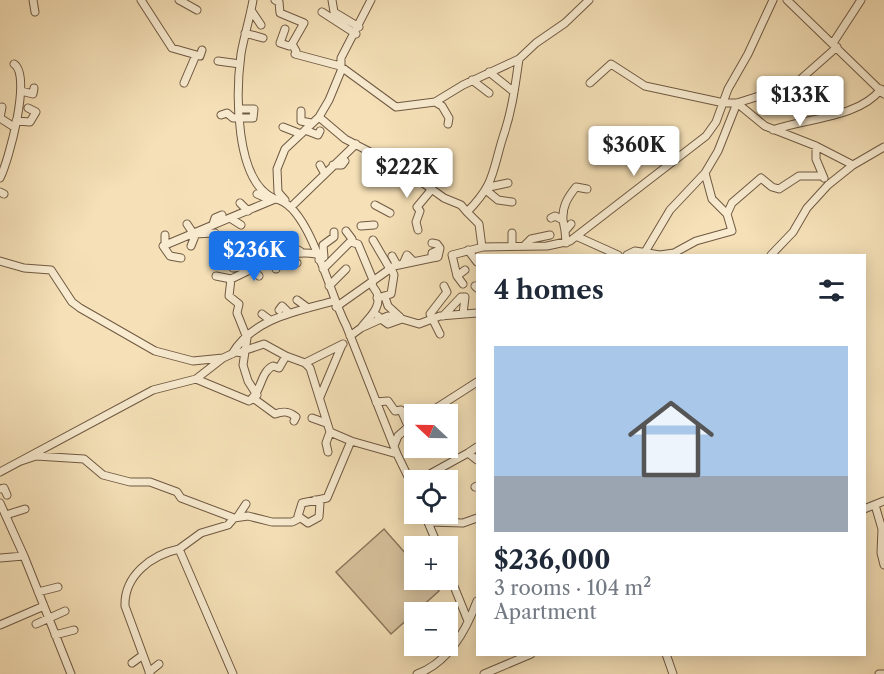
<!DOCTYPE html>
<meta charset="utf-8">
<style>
:root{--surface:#fff;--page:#f2f2f3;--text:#1f2937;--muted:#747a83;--line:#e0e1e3;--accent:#1a73e8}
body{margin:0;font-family:"Libre Caslon Text",serif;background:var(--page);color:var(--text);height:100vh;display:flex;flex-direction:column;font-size:22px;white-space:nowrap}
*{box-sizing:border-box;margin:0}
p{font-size:20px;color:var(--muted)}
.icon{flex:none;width:33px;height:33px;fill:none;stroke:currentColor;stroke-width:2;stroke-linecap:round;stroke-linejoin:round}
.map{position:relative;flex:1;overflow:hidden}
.details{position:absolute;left:476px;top:254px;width:390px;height:402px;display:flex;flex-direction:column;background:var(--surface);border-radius:0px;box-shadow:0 3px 15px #0003}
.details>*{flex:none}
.needle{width:39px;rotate:292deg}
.fabs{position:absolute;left:404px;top:404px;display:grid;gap:12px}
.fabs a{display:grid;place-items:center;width:54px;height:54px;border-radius:0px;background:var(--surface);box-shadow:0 3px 15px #0003;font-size:30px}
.price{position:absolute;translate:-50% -51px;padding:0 14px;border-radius:6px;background:#fff;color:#222;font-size:20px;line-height:39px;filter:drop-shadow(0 2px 3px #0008)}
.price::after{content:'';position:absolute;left:50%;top:36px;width:18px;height:14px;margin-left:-9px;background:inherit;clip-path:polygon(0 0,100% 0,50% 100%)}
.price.selected{background:var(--accent);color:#fff}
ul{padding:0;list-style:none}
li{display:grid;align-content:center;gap:12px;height:318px;padding:0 18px}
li+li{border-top:2px solid var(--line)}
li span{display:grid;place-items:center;height:186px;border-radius:0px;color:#555}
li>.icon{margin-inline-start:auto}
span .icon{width:108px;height:108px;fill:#fffc;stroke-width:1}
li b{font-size:26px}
h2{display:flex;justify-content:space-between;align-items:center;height:72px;padding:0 18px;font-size:26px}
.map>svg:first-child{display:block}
.green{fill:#d7c19c;stroke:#8c765c;stroke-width:1.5}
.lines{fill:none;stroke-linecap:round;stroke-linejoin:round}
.minor-casing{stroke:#6f5942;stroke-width:9}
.minor{stroke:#f8ebd0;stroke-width:7}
</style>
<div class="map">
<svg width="884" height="674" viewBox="0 0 884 674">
<rect width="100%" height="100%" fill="#f5e0b7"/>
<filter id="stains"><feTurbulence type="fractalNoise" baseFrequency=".00333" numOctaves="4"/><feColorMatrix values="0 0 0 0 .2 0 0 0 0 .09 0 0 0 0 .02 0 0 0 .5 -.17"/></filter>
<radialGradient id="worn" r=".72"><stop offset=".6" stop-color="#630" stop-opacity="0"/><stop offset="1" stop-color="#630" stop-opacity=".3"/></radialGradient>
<path class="green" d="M384,529L414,563V579H428L439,591L391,634L336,572Z"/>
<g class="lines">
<defs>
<path id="minor" d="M33,0L35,12
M141,0L172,48L200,56L202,50
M179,0L197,10
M253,0C250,18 244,36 241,54C236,91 234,182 275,199
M275,0L279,2L280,13L304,23L292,44L296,51L295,54L340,66L396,107L435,102L463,85L519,59L536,43L565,23L589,0
M332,0L334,12L359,27
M787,0L884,94
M251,10L261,25
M322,12L356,34
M285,29L280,43L289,46L292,44
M245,33L263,38
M833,43L861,0
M218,61L240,64
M489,72L514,92
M472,80L489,93
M184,83L196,55
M590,83L611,64L645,86L724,103H737L794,85L837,47
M21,91L33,94L34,88
M435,102L442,106L449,118L448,124
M737,103L765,126L816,146L853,165
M301,111V121L311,123
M221,115L227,113L233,118H253L254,109H239
M319,117L345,139L405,170L444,198L461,205L467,212
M0,118L14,127
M0,118L2,107
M16,121L30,122L36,112L28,108
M283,127L301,134
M305,130L318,135L320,131
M773,130C806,118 859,118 881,89
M816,146V159L824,178
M320,165L325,174
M333,165H342L345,161
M0,178C9,160 32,75 14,64
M489,187L508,183
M486,190L498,200L512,202
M0,192L4,194
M257,194L266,198
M285,200L278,192L277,169L285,149L319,117L329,100L341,71V58L371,0
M240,203L248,211
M375,205L390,213
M292,206L356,144
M727,214L732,203L761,178L772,187L779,189L799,176H823
M230,218L241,225
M551,218L555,216L563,220L565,231
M563,220C562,206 568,197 576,187L587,189
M187,224L195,236L191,246
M213,224L215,218L222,215
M361,226L374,225
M418,230L416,222L420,211L417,207L432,189
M346,231L352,239
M194,234L215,233
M165,235V245
M578,237L618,255
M373,240L390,269
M566,243L565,231L571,224
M286,244L300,251
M512,245V233
M524,246L531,239L550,235
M482,247L479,224L467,212C495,184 492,172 503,137C512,111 515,87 519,59
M468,250L477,262
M645,252L670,210L705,173L718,151L737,103
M287,255L297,263
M627,255L635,251L660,255L674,253L696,241L732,231L727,214L712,199L705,173
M771,255L793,232L807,208L828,185L853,165L884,147
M392,256L397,265
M181,258L170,256L163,246L275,199C309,203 330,296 346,325L397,454
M432,258L438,257L440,248L437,244L432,243
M272,260L276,262V269
M319,260L324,257L323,245L334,237V232
M0,261L24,268L51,270L72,302L80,308L155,351L193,361L223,358L236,352L243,353
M403,264L407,255L413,261
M241,267L238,259L245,251
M233,268L249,266L259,276
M323,269L350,242L358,244L373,280C371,287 374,287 377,293C382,308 369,317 361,328
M465,270L457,276L452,255L483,247L547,246L570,241L706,136L716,122L728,89L748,54L773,0
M216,276L231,279
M457,276L463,284
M329,286L346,269
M475,286L477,288
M385,297L388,306L400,317
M377,298L391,294L394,275L391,268
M297,300L308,308
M336,307L394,266L432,258V253L439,250
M279,310L282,306L289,313
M262,314L270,320
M463,314L465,297
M378,316L381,319L388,316L402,319
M443,316L461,297H465
M440,334L430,314L447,292L444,286
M350,336L361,328L381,319L388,324L402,319L419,324L440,316L477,313
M243,351L264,344L286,356
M232,354C253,318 298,311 334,301
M305,363L343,344
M196,379L249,401C262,392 260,372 273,366L279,368L286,356L305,363L310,368L330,432L351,441
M257,395L248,381L243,365L247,338L237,313L239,304L229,296L231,279C258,267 286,248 316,254
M320,397L342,345
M253,398L275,414C283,411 289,411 296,417L294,421
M376,402L388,401L395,411L401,410L408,426
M403,414L414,417
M427,414L477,382
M312,418L326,423
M394,446L398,436L414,422
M328,452L326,443L330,432
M468,453L477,447
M21,461L36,456L84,459L103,475L130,482H150L177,492L181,498L234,518L248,516L272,522H292L300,518
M0,472L153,390L196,379L223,358
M419,480L468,453L477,460
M475,487L477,486
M0,489L4,488L7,495
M315,500L320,503L319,517L308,523L298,516L302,503L327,498L351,441L397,454L414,489
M0,503L24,556L71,674
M875,505L882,529L881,553L884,565
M864,509L884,501
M424,513L438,546
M6,515L25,509
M238,516L246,504
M428,522L463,523L477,518
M179,549L201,533L228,525L234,518
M0,558L24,556
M447,569L468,621
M38,592L58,587
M36,624L65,611
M0,625L44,606
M55,635L74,630
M666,654L673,674
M132,663L143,655
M149,672L159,664
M150,674L125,606C124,576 151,555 179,549L233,674
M417,674C448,663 466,631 477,601
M484,674L531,654
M879,674H884"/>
</defs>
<use href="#minor" class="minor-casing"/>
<use href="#minor" class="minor"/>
</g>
<rect width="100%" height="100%" filter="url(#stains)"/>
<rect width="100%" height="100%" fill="url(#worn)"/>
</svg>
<div class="fabs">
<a><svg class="needle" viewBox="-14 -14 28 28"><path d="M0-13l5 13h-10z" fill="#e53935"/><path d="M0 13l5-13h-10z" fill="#747a83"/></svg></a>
<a><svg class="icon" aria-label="locate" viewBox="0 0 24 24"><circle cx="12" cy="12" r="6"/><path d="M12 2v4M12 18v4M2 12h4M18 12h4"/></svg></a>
<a>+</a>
<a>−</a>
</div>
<b class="price" style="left:800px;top:127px">$133K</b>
<b class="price" style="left:634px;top:177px">$360K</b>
<b class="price" style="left:407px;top:199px">$222K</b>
<b class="price selected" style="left:254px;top:282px">$236K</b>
<section class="details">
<h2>4 homes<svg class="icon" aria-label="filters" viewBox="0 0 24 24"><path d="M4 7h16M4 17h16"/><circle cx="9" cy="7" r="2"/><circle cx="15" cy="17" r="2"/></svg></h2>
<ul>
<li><span style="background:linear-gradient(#a9c7e8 70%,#9aa5b1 0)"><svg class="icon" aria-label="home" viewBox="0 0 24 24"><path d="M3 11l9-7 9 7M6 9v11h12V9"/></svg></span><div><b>$236,000</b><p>3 rooms · 104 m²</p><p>Apartment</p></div></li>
</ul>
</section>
</div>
